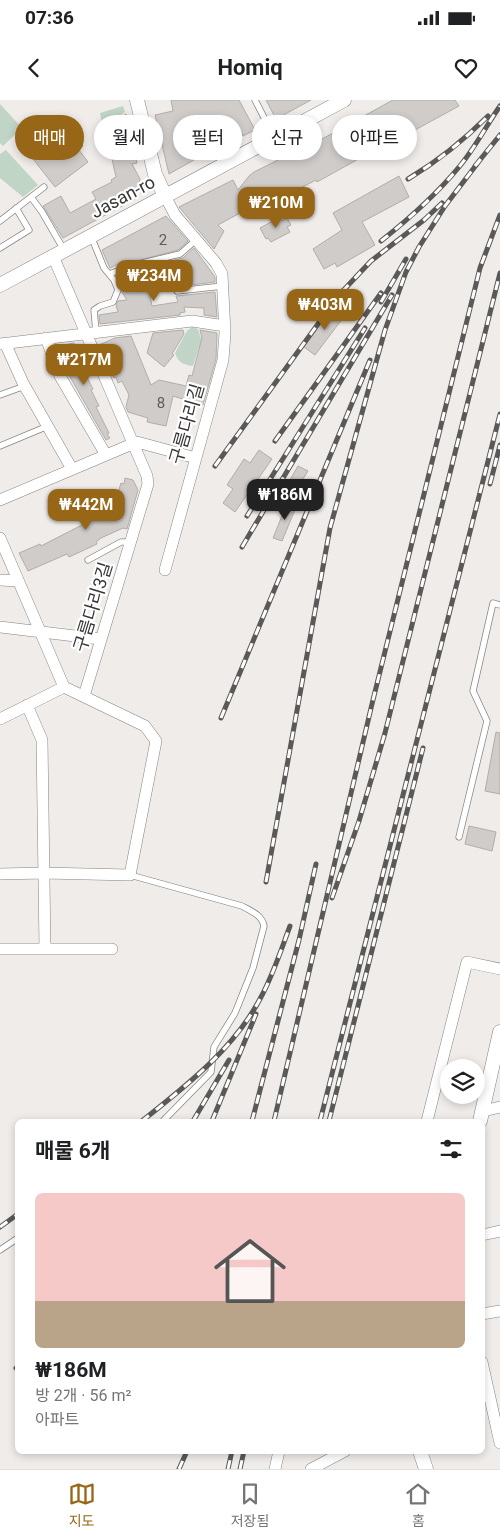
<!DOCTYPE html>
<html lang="ko">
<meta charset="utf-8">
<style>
:root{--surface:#fff;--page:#f6f6f6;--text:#202124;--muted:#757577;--line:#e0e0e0;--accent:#976617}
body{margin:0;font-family:Roboto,"Noto Sans KR",sans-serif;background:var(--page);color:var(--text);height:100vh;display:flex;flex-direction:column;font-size:19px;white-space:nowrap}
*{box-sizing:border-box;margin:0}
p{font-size:16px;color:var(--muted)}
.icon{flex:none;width:28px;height:28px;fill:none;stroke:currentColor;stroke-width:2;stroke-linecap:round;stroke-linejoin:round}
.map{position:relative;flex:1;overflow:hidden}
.sheet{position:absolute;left:15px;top:1019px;width:470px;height:335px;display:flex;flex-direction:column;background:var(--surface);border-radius:8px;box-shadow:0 2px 8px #0003}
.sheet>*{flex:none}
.hud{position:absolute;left:15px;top:15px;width:470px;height:45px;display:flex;gap:10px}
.tools{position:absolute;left:440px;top:959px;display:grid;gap:10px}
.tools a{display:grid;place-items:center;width:45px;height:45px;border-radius:50%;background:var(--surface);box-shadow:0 2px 8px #0003;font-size:25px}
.price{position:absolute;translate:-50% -42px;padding:0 11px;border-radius:10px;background:var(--accent);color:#fff;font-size:16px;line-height:32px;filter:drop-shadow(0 1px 2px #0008)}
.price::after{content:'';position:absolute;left:50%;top:30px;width:15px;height:11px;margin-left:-8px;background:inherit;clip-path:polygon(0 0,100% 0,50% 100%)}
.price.on{background:#222;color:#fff}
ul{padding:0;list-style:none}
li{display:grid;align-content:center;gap:10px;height:265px;padding:0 20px}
li span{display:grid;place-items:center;height:155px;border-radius:8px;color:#555}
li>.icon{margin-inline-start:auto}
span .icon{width:90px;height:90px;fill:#fffc;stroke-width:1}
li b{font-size:21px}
h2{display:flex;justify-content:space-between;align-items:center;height:60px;padding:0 20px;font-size:21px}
.chip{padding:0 18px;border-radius:22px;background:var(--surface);box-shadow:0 2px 8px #0003;font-size:18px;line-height:45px}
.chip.on{background:var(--accent);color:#fff}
.status{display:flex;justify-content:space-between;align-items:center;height:35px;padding:0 25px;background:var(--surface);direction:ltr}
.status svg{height:14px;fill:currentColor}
header{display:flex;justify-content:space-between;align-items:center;height:65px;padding:0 20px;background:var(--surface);font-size:22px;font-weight:700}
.dock{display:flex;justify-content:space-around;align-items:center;height:70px;border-top:1px solid var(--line);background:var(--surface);font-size:14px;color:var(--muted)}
.dock a{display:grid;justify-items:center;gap:2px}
.dock .on{color:var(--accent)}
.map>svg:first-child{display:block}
.green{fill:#c0d5c6}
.building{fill:#cfccca;stroke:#b0adaa}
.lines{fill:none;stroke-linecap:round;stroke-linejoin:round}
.service-casing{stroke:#878482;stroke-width:7}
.minor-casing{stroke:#878482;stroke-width:12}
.tertiary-casing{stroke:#878482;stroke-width:15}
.service{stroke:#fff;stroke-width:5.5}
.minor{stroke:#fff;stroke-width:11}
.tertiary{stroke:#fff;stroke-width:14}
.rail-casing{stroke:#5a5958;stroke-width:5}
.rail{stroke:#fff;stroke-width:3;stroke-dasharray:9;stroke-linecap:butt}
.labels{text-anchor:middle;stroke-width:4.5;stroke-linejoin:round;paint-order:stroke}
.number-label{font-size:15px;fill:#5e5c5b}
.street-label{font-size:18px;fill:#383736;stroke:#fff}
</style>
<div class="status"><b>07:36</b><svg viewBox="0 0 49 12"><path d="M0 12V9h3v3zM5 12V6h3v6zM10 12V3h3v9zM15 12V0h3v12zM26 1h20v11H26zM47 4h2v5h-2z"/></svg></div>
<header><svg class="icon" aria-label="back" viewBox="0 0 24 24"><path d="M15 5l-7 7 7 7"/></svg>Homiq<svg class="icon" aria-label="heart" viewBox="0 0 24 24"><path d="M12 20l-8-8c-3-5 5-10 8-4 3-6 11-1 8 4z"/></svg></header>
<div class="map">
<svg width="500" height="1369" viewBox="0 0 500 1369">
<rect width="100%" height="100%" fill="#efecea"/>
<path class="green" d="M0,4L22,28L3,46L0,43Z
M123,6L125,12L113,21L102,23L100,13Z
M6,50L38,85L23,97L0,78V54Z
M192,227L198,229L203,245L199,247L193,266C183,265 178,262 175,253L187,231Z"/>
<path class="building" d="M171,0H239L255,30L243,36L242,33L169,74L155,15L173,11Z
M266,0H311L276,19Z
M393,0H455L459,6L415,30L412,25L374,45L371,52L317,82L316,80L260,109L257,104L229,119L218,125L224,131L214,149L179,107L233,80L238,90L249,76L254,72L292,53L293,55Z
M126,14L137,63L132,64L140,79L135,99L63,138L43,106L61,96L70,113L96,99L92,92L112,82L111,80L116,77L105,28Z
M52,15L58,23L62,20L83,46L79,50L88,62L55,87L19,41Z
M399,76L409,97L362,122L375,145L337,167L335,163L324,169L313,149L342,130L333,113Z
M166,116L188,141L178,150L121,165L120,163L110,168L102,150Z
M280,117L282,121L287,118L291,125L287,127L290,132L271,142L268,138L266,139L260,128Z
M194,148L215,177V182L174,187L171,161L183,158Z
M153,165L159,180L146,185L149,191L152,206L178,202L176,196L215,192L217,217L204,215V208L184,207L185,212L180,213V215L100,224L99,215L118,212L116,205L118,201L127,200L122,192L121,184Z
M338,208L346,214L315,255L304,247L329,213L332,215Z
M183,230L184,234L172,254L174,255L164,267L147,253L153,233Z
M200,230L217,233L216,259L203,305L173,296L166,326L147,322L148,318L128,312L126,307L129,295L122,281L118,283L116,277L114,278L111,273L99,245L115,238L131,236L151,285L159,280L186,286L189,275L192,276L202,238Z
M74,243L80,258L77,259L93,289L91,290L99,306L96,307L109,333L107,334L110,338L106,340L65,268L71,265L63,245Z
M259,350L272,359L235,412L223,403L233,389L227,385L244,359L250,363Z
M298,366L308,371L296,390L287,385Z
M125,378L133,380L138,390L127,429L123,428L101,438L96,442L97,444L69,457L67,454L28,471L19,453L40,444L41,446L113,409L121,383L124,384Z
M288,401L297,405L282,441L273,438Z
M496,632L500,633V694L485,691Z
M469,726L496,732L492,751L465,744Z"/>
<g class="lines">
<defs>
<path id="service" d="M255,0L274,37
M31,97L42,112L64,150
M0,121L44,87
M91,136L104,168L114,180L118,190L113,202L100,206L94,210L96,232
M0,148L29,130L16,108
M109,174L134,165L180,154L196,140
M177,191L223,186
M0,295L25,286
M0,346L48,326
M88,460L121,442H131
M459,737L487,621L473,591L493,503L500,505
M130,775L242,806C251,811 262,815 264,826L253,868L235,913L214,947L211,972L163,1021
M0,1150L18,1138"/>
<path id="minor" d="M53,156L147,376L148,384L84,596
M46,238L60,276L106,355
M5,243L23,283L72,369
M0,244L192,221L225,226
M0,400L137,342L196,358
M0,438L64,587
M165,470L223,260L225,233L222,174L216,163L175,115L165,96
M0,480L18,481
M0,527L100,539
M27,605L42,640L45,849
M0,619L64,587L145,626L156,641L130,775L44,773L0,774
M0,849H112
M483,1011L500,1007
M427,1021L467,862L500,869
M482,1135L500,1131
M482,1214L500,1211
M482,1262L500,1343
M275,1369L279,1351
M311,1369L345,1351"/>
<path id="tertiary" d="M137,0L155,74L165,96
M0,185L344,0
M480,1021L500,932
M420,1351L426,1369"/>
</defs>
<use href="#service" class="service-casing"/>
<use href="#minor" class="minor-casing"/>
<use href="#tertiary" class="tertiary-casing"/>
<use href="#service" class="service"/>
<use href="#minor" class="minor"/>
<use href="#tertiary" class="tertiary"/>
<defs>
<path id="rail" d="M475,66L500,35
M408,79C438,61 463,41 488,16
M381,141C410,118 436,95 459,67C475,48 486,26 500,6
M381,202L406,159
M275,341L381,193
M215,366L339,195L371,161L424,120L442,103
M490,384L500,345
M247,416L365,228
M242,447L392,195
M221,618L370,260
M266,782L330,428L385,230L406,172L419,147L445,106L480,60
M332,798L359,721L385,633L500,173
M142,1021C186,986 235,948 261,897C273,875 281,850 290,826
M193,1021L229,960
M212,1021L256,914
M252,1021L299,840L316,764
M274,1021L372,604L480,168L500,115
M320,1021L500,314
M329,1021L423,648
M0,1127L18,1114
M16,1268L18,1266
M179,1369L187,1351
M228,1369L232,1351
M240,1369L244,1351"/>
</defs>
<use href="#rail" class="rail-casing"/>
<use href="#rail" class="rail"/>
</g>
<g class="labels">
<g class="number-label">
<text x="163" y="145">2</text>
<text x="161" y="308">8</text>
</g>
<g class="street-label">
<text transform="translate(123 97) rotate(-28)" y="6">Jasan-ro</text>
<text transform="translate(187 324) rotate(-74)" y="6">구름다리길</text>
<text transform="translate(93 507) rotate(-73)" y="6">구름다리3길</text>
</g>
</g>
</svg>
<div class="tools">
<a><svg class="icon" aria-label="layers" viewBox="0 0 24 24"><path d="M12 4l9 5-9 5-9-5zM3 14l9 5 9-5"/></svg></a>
</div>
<b class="price" style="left:276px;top:129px">₩210M</b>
<b class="price" style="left:154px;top:202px">₩234M</b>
<b class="price" style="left:325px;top:231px">₩403M</b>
<b class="price" style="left:84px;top:286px">₩217M</b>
<b class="price on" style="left:285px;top:421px">₩186M</b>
<b class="price" style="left:86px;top:431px">₩442M</b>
<div class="hud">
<a class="chip on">매매</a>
<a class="chip">월세</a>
<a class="chip">필터</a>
<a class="chip">신규</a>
<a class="chip">아파트</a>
</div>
<section class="sheet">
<h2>매물 6개<svg class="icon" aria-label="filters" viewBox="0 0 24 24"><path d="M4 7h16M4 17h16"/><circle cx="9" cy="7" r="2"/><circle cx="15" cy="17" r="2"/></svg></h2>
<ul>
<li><span style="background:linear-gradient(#f6c9c9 70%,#b9a48a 0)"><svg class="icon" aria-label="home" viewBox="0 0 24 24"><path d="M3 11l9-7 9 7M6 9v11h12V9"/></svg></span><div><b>₩186M</b><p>방 2개 · 56 m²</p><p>아파트</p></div></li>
</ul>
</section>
</div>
<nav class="dock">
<a class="on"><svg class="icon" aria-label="map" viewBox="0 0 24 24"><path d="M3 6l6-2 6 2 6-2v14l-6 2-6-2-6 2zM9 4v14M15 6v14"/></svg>지도</a>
<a><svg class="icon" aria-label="saved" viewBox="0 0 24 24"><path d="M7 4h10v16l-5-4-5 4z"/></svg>저장됨</a>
<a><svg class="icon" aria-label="home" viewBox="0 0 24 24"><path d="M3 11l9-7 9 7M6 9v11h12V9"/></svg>홈</a>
</nav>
